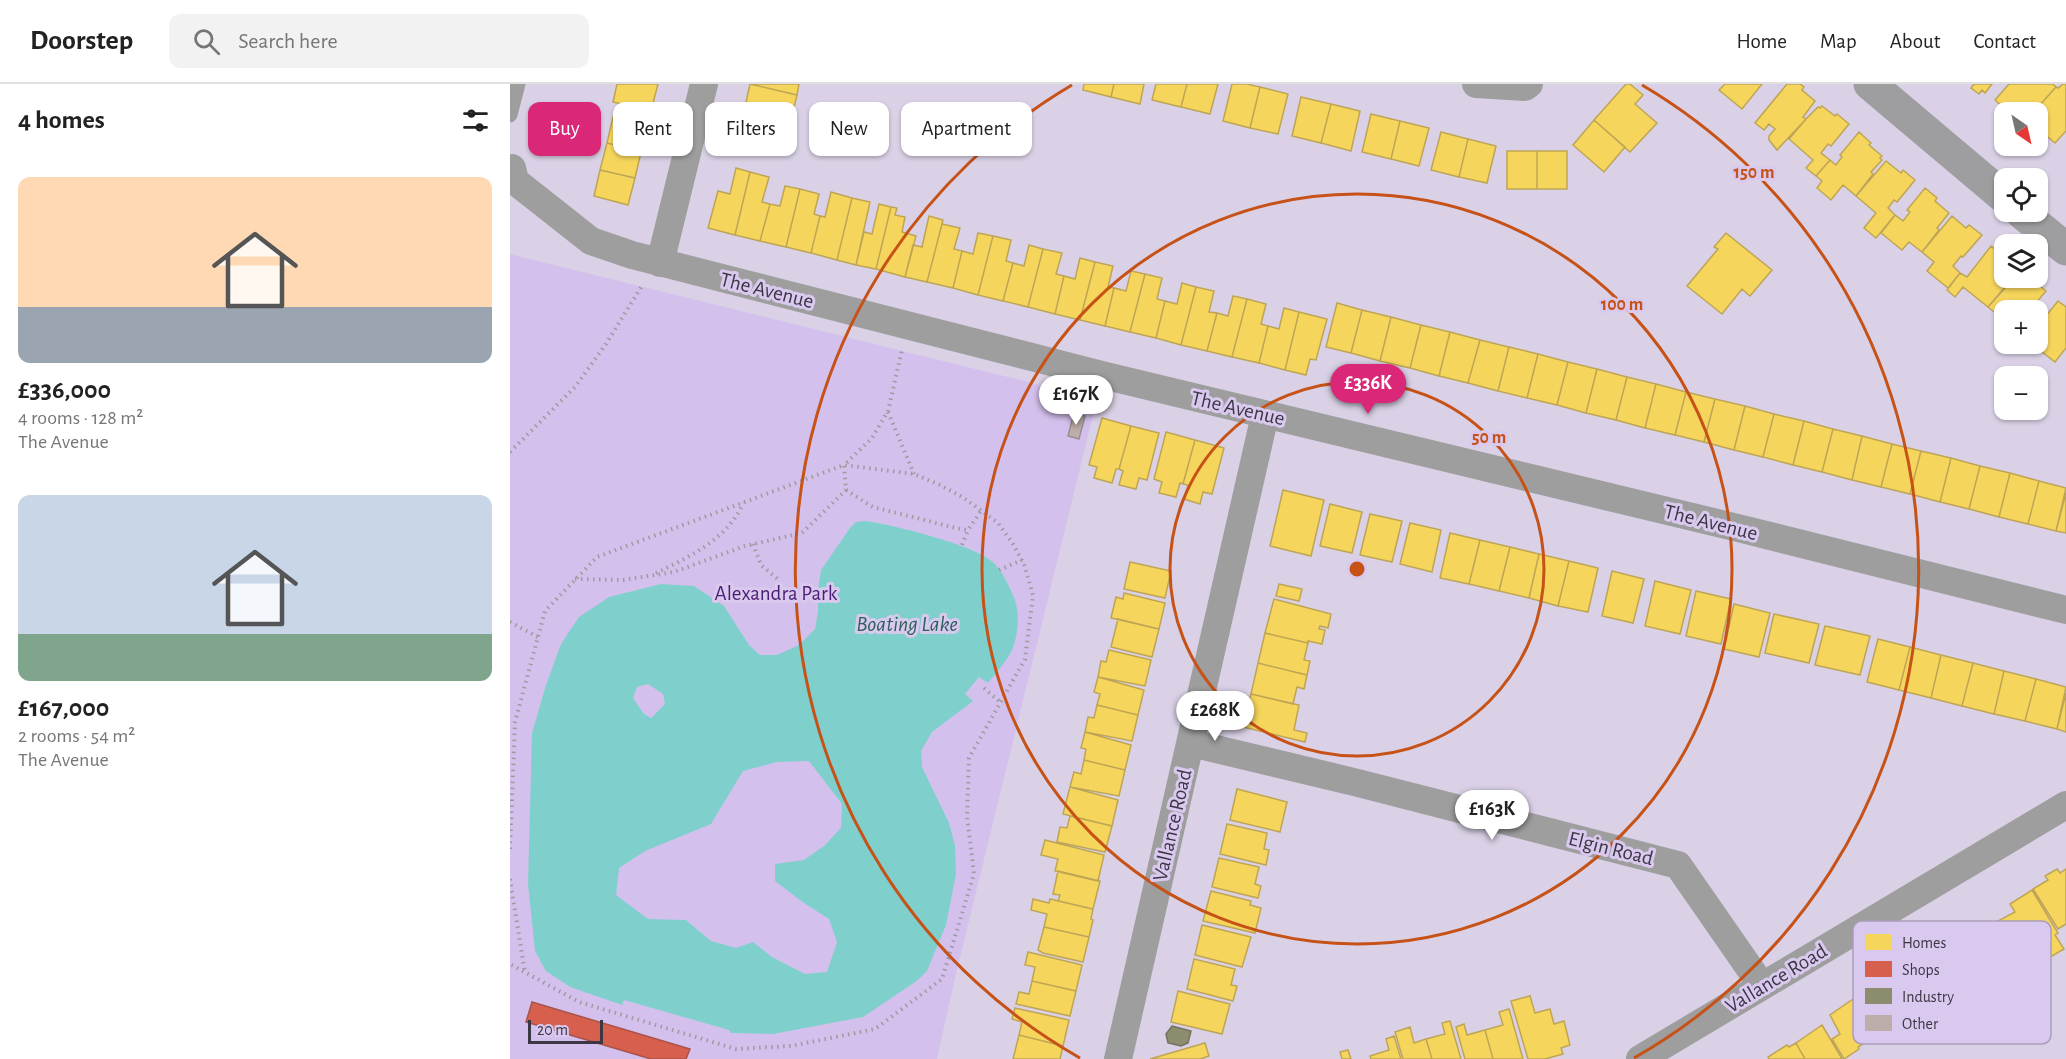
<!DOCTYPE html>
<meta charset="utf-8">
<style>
:root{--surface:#fff;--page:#f2f2f2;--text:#222;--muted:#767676;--line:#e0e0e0;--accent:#db2777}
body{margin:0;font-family:"Alegreya Sans",sans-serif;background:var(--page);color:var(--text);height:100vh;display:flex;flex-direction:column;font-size:22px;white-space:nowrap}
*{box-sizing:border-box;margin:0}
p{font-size:20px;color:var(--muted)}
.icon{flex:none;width:33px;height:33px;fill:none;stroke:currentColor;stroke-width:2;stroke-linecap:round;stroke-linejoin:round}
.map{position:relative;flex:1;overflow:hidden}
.details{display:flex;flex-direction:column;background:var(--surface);width:510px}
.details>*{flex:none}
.guide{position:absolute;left:18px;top:18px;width:570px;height:54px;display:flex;gap:12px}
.needle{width:39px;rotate:146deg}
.fabs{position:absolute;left:1484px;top:18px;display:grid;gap:12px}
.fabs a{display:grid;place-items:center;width:54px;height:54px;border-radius:12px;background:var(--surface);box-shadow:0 2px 4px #0004;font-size:30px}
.scale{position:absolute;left:18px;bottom:15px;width:75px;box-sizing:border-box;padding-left:6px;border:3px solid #3d3645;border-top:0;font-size:16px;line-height:21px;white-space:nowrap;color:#3d3645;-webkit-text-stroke:4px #d9c9ee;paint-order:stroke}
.price{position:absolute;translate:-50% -51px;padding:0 14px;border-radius:21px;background:#fff;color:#222;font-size:20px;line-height:39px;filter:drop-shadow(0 2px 3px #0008)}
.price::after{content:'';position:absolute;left:50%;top:36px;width:18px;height:14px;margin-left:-9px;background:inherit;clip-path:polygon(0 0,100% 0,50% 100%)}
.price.current{background:var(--accent);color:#fff}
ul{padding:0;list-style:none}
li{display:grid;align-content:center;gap:12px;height:318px;padding:0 18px}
li span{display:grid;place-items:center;height:186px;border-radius:12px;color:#555}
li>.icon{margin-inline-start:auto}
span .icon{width:108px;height:108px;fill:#fffc;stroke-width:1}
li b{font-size:26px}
h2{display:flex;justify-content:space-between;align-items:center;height:72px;padding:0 18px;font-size:26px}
.chip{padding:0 21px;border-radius:12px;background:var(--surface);box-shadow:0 2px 4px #0004;font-size:21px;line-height:54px}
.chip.current{background:var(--accent);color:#fff}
header{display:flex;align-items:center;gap:36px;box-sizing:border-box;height:84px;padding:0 30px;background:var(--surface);border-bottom:2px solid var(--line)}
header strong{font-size:28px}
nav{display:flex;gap:33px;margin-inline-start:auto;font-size:21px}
.search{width:420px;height:54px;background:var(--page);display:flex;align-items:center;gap:15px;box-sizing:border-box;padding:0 21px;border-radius:12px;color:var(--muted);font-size:22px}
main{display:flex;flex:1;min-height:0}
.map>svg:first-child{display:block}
.green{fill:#d4c0ec}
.water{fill:#7fd0cd;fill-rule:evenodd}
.homes{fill:#f6d55c;stroke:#bea555;stroke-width:1.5}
.shops{fill:#d6604d;stroke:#a8534b;stroke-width:1.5}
.industry{fill:#8c8c6e;stroke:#747262;stroke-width:1.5}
.building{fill:#beaeab;stroke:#999094;stroke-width:1.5}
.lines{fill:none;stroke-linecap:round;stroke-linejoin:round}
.path{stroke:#9e9b9f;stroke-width:4;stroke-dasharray:1.5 4.5;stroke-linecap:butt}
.lane{stroke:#9e9e9f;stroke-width:15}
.street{stroke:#9e9e9f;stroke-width:28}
.secondary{stroke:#9e9ea0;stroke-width:33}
.ring{fill:none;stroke:#c65217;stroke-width:3}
.labels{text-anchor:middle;stroke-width:6;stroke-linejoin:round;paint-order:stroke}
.street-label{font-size:21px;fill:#3d3645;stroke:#d9c9ee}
.park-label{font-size:21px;fill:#4d1f74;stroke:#d9c9ee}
.water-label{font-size:22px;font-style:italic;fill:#2d605a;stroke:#d9c9ee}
.key{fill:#d9c9ee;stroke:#aa9dbb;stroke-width:1.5}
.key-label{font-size:16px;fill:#3d3645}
.centre{fill:#c65217;stroke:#d9c9ee;stroke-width:3}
.ring-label{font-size:18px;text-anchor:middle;font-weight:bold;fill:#c65217;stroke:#d9c9ee;stroke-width:6;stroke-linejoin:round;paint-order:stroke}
</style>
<header>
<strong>Doorstep</strong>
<div class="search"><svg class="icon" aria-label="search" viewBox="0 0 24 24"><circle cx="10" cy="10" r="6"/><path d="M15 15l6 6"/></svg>Search here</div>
<nav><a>Home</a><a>Map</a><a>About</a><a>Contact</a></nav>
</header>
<main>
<section class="details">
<h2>4 homes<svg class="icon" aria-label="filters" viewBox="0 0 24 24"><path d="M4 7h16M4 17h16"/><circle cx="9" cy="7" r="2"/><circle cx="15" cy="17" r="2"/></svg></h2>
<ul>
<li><span style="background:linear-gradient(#ffd9b3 70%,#9aa5b1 0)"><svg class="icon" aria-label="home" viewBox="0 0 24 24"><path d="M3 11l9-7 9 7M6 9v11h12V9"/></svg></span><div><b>£336,000</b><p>4 rooms · 128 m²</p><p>The Avenue</p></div></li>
<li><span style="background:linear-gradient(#c9d6e8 75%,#7fa58c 0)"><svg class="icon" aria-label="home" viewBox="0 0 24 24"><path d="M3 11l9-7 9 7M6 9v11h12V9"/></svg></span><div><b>£167,000</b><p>2 rooms · 54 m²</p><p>The Avenue</p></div></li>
</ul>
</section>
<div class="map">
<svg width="1556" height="975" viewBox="0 0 1556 975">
<rect width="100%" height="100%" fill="#dad1e6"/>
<path class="green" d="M0,170L587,315L444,898L427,975H0Z"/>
<path class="water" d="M356,437C383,441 467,461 485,480C494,490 500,504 505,516C510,532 508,555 500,570C494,580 485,590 478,599L469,593L455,610L463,617L422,648L411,667L412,683L439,739L445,762L446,790L436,841L417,887L408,896L353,933L263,950L221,949L219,946L114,916L112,921L60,903L36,887L25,867L18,800L22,649L36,601L51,560L69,533L99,513L151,500L184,502L214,522L239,561L250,571H267L289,561L305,545L308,528V505L311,486L340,444L346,438ZM138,600L153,610L155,620L141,634L134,630L123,614L127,603ZM299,677L332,720L331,744L314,762L294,776L265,780V797L294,819L319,835L327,858L317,888L295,890L262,873L243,858L226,864L201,857L176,836L138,835L106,811L109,784L135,767L201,740L233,687L267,678Z"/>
<path class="homes" d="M107,0H148L141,27L103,18Z
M240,0H289L287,11Z
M240,0L287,11L280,39L234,27Z
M574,0H604L601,13L573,6Z
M604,0H634L630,20L601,13Z
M646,0H677L671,23L642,16Z
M677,0H708L700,30L671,23Z
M722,0H737L750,3L740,44L713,37Z
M1116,0H1120L1133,11L1125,20L1147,39L1120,68L1084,36Z
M1215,0H1252L1232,25L1209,6Z
M1277,0H1290L1294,3L1292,6L1305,17L1293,33L1296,35L1267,66L1259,56V52L1265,45L1259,40L1254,46L1245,39Z
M1464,0H1482L1475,9L1472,6L1469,10L1461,4Z
M1499,0H1543L1546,3L1529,22L1526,20L1519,28H1503L1499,25L1497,27L1485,16Z
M1553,0H1556V47L1545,59L1533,49L1531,51L1527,47V29L1531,24L1529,22L1546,3L1548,4Z
M750,3L778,10L768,50L740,44Z
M791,13L821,20L811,59L782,52Z
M821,20L850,27L841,67L811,59Z
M1312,22L1325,32L1327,30L1339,40L1321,62L1318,60L1311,69L1320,76L1306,92L1296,84L1303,76L1279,55L1296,35L1308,23L1310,24Z
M861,30L890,37L881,75L852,68Z
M103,33L137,41L131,68L97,59Z
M1084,36L1115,63L1094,88L1063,61Z
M890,37L919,44L909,82L881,75Z
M931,48L958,55L949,93L921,86Z
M1349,48L1361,59L1359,61L1372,72L1370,74L1372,76L1361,88L1363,90L1346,112L1333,101L1321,116L1307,104L1312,97L1306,92L1320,76L1326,81L1332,73L1330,71Z
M958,55L986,62L977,99L949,93Z
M97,59L131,68L125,94L90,86Z
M997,67H1027V105H997Z
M1027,67H1057V105H1027Z
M1376,77L1391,89L1393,86L1405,96L1387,118L1384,116L1378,124L1385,131L1366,154L1354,144L1366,129L1346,112Z
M226,84L240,88L225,151L198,144L208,107L220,110Z
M90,86L125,94L118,121L84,112Z
M240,88L259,93L252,118L260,120L250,157L225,151Z
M275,102L290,105L276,163L250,157L260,120L270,122Z
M1415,104L1427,114L1425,117L1439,129L1427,144L1429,146L1412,168L1399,158L1392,166L1371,149L1385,131L1393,137L1400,128L1397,126Z
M290,105L309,110L304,130L310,132L301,169L276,163Z
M321,108L342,114L327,176L301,169L310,132L315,133Z
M342,114L360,118L346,181L327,176Z
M369,120L381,123L366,185L346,181L354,148L362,150Z
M381,123L387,124L385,131L395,133L392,148L406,152L395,193L366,185Z
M419,132L433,136L417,198L395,193L403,161L412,163Z
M1442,132L1456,144L1459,141L1472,151L1453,173L1451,172L1443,182L1450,189L1438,204L1417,187L1424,178L1412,168Z
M432,140L450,144L444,165L452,167L443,204L417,198Z
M468,149L483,152L468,211L443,204L452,167L463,170Z
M1216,149L1262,186L1240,212L1232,205L1212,230L1177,202L1208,165L1204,163Z
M483,152L501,156L496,177L503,179L493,217L468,211Z
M519,161L533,165L518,223L493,217L503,179L514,182Z
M1481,162L1494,173L1492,175L1494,177V194H1499L1493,201L1495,203L1478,223L1453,203L1445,213L1437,206L1450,189L1457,193Z
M533,165L552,169L546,190L554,192L545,230L518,223Z
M570,174L585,178L570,236L545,230L554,192L565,195Z
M585,178L603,182L598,203L604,204L595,242L570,236Z
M621,187L635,190L620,248L595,242L604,204L616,207Z
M635,190L652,194L647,215L655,217L646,254L620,248Z
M1504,194H1515L1522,199L1524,197L1536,207L1520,226H1494V236L1478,223Z
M672,199L686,203L671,261L646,254L655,217L667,220Z
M686,203L704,207L699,228L707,229L697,267L671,261Z
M723,212L737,215L722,273L697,267L707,229L718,232Z
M737,215L756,220L751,240L758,242L749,279L722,273Z
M1548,217L1556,223V264L1545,278L1522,260H1527V243Z
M827,219L852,226L841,269L816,263Z
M774,224L789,228L775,286L749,279L758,242L769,245Z
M852,226L881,233L870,277L841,269Z
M789,228L817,235L806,276L800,275L796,291L775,286Z
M881,233L911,241L900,284L870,277Z
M911,241L940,248L929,292L900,284Z
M940,248L970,256L958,299L929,292Z
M970,256L999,263L988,307L958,299Z
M1504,260H1518L1513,267Z
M999,263L1028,270L1017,314L988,307Z
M1028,270L1058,278L1047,321L1017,314Z
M1058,278L1087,285L1076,329L1047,321Z
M1087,285L1117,293L1106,336L1076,329Z
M1117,293L1146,300L1135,344L1106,336Z
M1146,300L1176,308L1165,351L1135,344Z
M1176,308L1205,315L1194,358L1165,351Z
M1205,315L1235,322L1224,366L1194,358Z
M1235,322L1264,330L1253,373L1224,366Z
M1264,330L1294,337L1283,381L1253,373Z
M592,334L621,342L609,385H606L602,399L584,394L587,383L579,381Z
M1294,337L1323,345L1312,388L1283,381Z
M621,342L649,349L637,396L629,394L626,405L609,401L613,387L609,385Z
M1323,345L1352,352L1342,396L1312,388Z
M656,348L685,356L673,400L670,399L666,413L649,409L652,398L644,395Z
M1352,352L1382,360L1371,403L1342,396Z
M685,356L714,364L702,410L693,408L690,420L674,415L678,401L673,400Z
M1382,360L1411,367L1400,410L1371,403Z
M1411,367L1441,374L1430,418L1400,410Z
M1441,374L1470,382L1459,425L1430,418Z
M1470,382L1500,389L1489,433L1459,425Z
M1500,389L1529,397L1518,440L1489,433Z
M1529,397L1556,404L1546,447L1518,440Z
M773,406L814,416L801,472L760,462Z
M1556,409V449L1546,447Z
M820,420L852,428L842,469L810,462Z
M860,430L892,437L882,478L850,471Z
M900,439L931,446L922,488L890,480Z
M940,449L970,456L959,500L930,494Z
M970,456L1000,463L989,507L959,500Z
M1000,463L1029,470L1019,514L989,507Z
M1029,470L1059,477L1048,522L1019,514Z
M1059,477L1088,484L1078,528L1048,522Z
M620,478L661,487L655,514L614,505Z
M1102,487L1134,495L1123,539L1092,532Z
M1145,497L1181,506L1170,550L1135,542Z
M769,500L792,505L789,517L766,512Z
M1186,507L1221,515L1211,560L1176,552Z
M614,509L655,519L649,545L601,534L606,513L613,515Z
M764,515L821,530L818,544L810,542L809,545L815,546L812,560L798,557V559L755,549Z
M1224,520L1260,529L1249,573L1214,565Z
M1264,530L1309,540L1299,579L1255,569Z
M608,535L649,545L642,573L601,563Z
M1315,542L1360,552L1350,591L1305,581Z
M755,549L798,559L794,576L800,577L797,591L748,579Z
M1368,555L1400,563L1389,606L1357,598Z
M1400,563L1431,571L1421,614L1389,606Z
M599,566L641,576L635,602L588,593L591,577L596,578Z
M1431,571L1463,579L1452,622L1421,614Z
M748,579L797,591L794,605L787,603L783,620L741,610Z
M1463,579L1494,587L1484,630L1452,622Z
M1494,587L1526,595L1515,637L1484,630Z
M588,593L634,606L628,631L587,621L590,610L584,608Z
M1526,595L1556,603L1547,645L1515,637Z
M1556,609V648L1547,645Z
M741,610L789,621L784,646L797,649L795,658L733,643Z
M587,621L628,631L622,657L575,648L578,633L584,634Z
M575,648L621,661L615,686L574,676L576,665L571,664Z
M574,676L615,686L609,712L560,703L564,688L571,690Z
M560,703L608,716L602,742L553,730Z
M727,705L777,718L770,748L720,736Z
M560,732L602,742L595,768L547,758L550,743L557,744Z
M717,740L757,749L754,765L759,766L756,781L710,770Z
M535,756L594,771L588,797L545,787L548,775L531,771Z
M709,774L749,783L745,800L751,802L748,814L702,803Z
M1547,785L1550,789L1556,785V840L1548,845L1523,805L1538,796L1535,792Z
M548,787L590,797L583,825L548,817L550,811L543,810Z
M1522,806L1548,849L1545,851L1554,865L1537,875L1528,859L1509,871L1488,837L1505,828L1500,820Z
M701,807L741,817L740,821L751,824L745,849L693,837Z
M523,815L539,819L540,815L583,825L581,835L583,836L579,853L534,843L537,830L521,826Z
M692,841L741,853L732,883L685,871Z
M534,843L579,853L573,878L533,869L528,866Z
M518,868L572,881L566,907L522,897L525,883L515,881Z
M684,875L725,885L721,901L727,902L723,917L677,905Z
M522,897L566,907L560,932L506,920L509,908L519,910Z
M668,907L720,920L712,950L661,938Z
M1020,912L1025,929L1040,925L1044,940L1054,937L1060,961L1051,964L1053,970L1035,975H1018L1001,917Z
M1343,915L1344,917L1346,916L1365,948L1362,950L1364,953L1348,963L1349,965L1334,975L1322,955L1330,950L1320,931Z
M505,924L559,936L553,962L509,951L512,938L502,935Z
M999,925L1013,975H983L975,946L993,941L989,928Z
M940,937L951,975H922L916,955L935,950L932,939Z
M954,940L957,951L975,946L983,975H955L946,943Z
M1312,941L1332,975H1295L1286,959Z
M900,943L904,959L916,955L922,975H893L885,948Z
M509,951L553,962L550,975H503Z
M884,952L891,975H861L860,972L879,966L876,955Z
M695,959L699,972L690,975H640Z
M1286,959L1295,975H1259L1258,973L1277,961L1279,963Z
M838,966L841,975H832L830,968Z"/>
<path class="shops" d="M22,918L180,965L176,975H141L16,938Z"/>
<path class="industry" d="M662,942L681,947L678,959L671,962L658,959L656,950Z"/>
<path class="building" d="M564,329L575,332L569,355L558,352Z"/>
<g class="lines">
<path class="path" d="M378,328L404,390
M0,368L65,303L96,260L133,200
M336,406L363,423L446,444L458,446L471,427
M243,460L251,481L269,496
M452,461L458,446
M489,486L512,476
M146,489C179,473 218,455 233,419
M65,495L113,496L164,488L235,462L292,449L336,406L334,381L362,354L378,327L392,266
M0,538L28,553
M474,604L490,618
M0,765L5,638L35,527L87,473L334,381L404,390L430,401L454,414L488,439L503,460L514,480L523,511L515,575L459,674L457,732L464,790L432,895L365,945L281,962L226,965L69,918L0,880
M0,795L15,889"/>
<path class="lane" d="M0,31L8,0"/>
<path class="street" d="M966,0L1015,3L1019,0
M2,84L5,97L81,157L122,171L592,291L1228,444L1556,526
M150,179L194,0
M681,659L848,699L1168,781L1252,902
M608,975L755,331
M1130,975L1556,721"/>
<path class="secondary" d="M1360,0L1494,113
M1511,128L1556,165"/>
</g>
<g class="ring">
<circle cx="847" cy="485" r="187"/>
<circle cx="847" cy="485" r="375"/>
<path d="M570 974A562 562 0 0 1 562 1M1132 1A562 562 0 0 1 1124 974"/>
</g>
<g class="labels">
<g class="street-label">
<text transform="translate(257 206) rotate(14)" y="7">The Avenue</text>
<text transform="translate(728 324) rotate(13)" y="7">The Avenue</text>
<text transform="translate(1201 438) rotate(14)" y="7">The Avenue</text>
<text transform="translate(662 741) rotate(-77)" y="7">Vallance Road</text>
<text transform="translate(1101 764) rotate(14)" y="7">Elgin Road</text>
<text transform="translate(1266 894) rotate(-31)" y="7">Vallance Road</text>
</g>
<g class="park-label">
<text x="266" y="516">Alexandra Park</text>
</g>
<g class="water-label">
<text x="397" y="547">Boating Lake</text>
</g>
</g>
<rect x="1343" y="837" width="198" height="123" rx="9" class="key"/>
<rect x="1355" y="850" width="27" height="16" fill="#f6d55c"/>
<rect x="1355" y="877" width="27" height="16" fill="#d6604d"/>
<rect x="1355" y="904" width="27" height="16" fill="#8c8c6e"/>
<rect x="1355" y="931" width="27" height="16" fill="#beaeab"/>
<g class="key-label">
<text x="1392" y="864">Homes</text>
<text x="1392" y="891">Shops</text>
<text x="1392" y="918">Industry</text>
<text x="1392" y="945">Other</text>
</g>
<circle cx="847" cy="485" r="9" class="centre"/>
<g class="ring-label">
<text x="1244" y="94">150 m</text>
<text x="1112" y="226">100 m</text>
<text x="979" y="359">50 m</text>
</g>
</svg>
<div class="fabs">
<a><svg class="needle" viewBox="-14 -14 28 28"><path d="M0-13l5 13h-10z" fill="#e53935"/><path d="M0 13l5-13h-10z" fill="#767676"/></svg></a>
<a><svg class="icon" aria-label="locate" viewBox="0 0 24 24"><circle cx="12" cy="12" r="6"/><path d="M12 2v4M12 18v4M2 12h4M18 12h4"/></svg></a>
<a><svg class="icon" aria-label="layers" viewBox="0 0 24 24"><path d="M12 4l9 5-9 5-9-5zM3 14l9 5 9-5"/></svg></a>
<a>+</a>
<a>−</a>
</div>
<div class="scale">20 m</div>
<b class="price current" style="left:858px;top:331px">£336K</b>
<b class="price" style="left:566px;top:342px">£167K</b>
<b class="price" style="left:705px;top:658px">£268K</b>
<b class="price" style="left:982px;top:757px">£163K</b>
<div class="guide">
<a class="chip current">Buy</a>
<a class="chip">Rent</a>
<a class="chip">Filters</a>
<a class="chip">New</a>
<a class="chip">Apartment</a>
</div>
</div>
</main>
